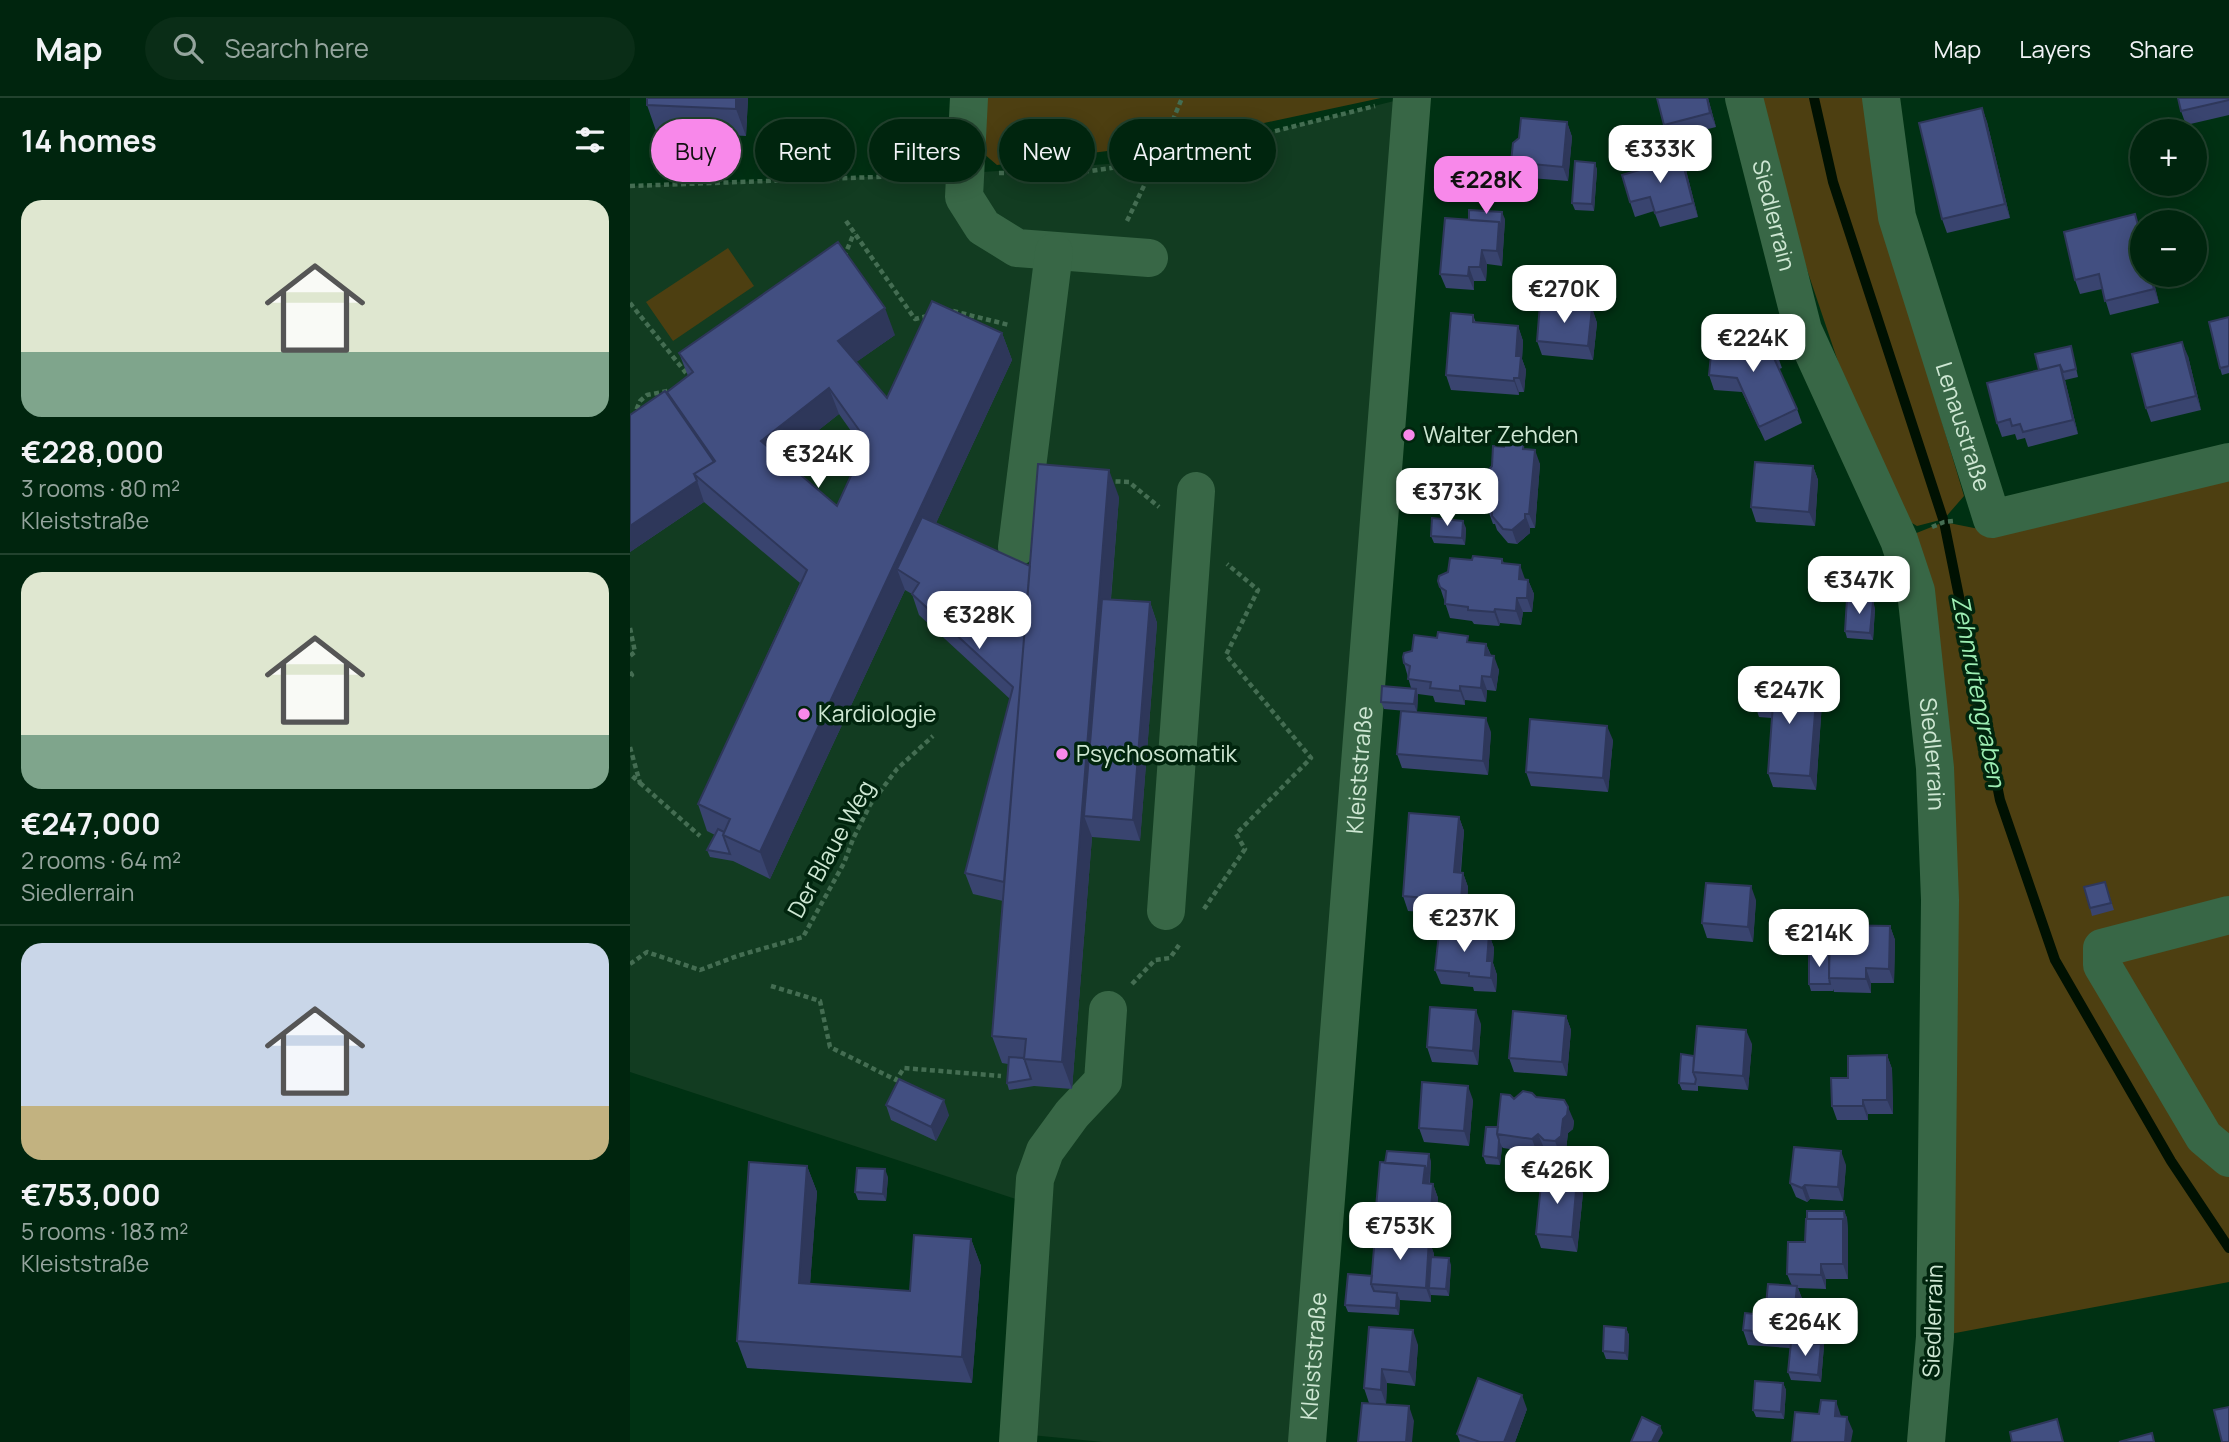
<!DOCTYPE html>
<meta charset="utf-8">
<style>
:root{--surface:#00250e;--page:#0a2d17;--text:#f1f3f6;--muted:#95a59e;--line:#22422e;--accent:#f888ea}
body{margin:0;font-family:Manrope,sans-serif;background:var(--page);color:var(--text);height:100vh;display:flex;flex-direction:column;font-size:26px;white-space:nowrap}
*{box-sizing:border-box;margin:0}
p{font-size:23px;color:var(--muted)}
.icon{flex:none;width:38px;height:38px;fill:none;stroke:currentColor;stroke-width:2;stroke-linecap:round;stroke-linejoin:round}
.map{position:relative;flex:1;overflow:hidden}
.sheet{display:flex;flex-direction:column;background:var(--surface);width:630px}
.sheet>*{flex:none}
.hud{position:absolute;left:21px;top:21px;width:665px;height:63px;display:flex;gap:14px}
.controls{position:absolute;left:1500px;top:21px;display:grid;gap:14px}
.controls a{display:grid;place-items:center;width:77px;height:77px;border-radius:50%;background:var(--surface);box-shadow:0 4px 18px #0003,0 0 0 2px var(--line);font-size:35px}
.price{position:absolute;translate:-50% -60px;padding:0 16px;border-radius:14px;background:#fff;color:#222;font-size:23px;line-height:46px;filter:drop-shadow(0 2px 4px #0008)}
.price::after{content:'';position:absolute;left:50%;top:42px;width:21px;height:16px;margin-left:-10px;background:inherit;clip-path:polygon(0 0,100% 0,50% 100%)}
.price.active{background:var(--accent);color:#111}
ul{padding:0;list-style:none}
li{display:grid;align-content:center;gap:14px;height:371px;padding:0 21px}
li+li{border-top:2px solid var(--line)}
li span{display:grid;place-items:center;height:217px;border-radius:21px;color:#555}
li>.icon{margin-inline-start:auto}
span .icon{width:126px;height:126px;fill:#fffc;stroke-width:1}
li b{font-size:30px}
h2{display:flex;justify-content:space-between;align-items:center;height:84px;padding:0 21px;font-size:30px}
.tag{padding:0 24px;border-radius:32px;background:var(--surface);box-shadow:0 4px 18px #0003,0 0 0 2px var(--line);font-size:24px;line-height:63px}
.tag.active{background:var(--accent);color:#111}
header{display:flex;align-items:center;gap:42px;box-sizing:border-box;height:98px;padding:0 35px;background:var(--surface);border-bottom:2px solid var(--line)}
header strong{font-size:33px}
nav{display:flex;gap:38px;margin-inline-start:auto;font-size:24px}
.search{width:490px;height:63px;background:var(--page);display:flex;align-items:center;gap:18px;box-sizing:border-box;padding:0 24px;border-radius:38px;color:var(--muted);font-size:26px}
main{display:flex;flex:1;min-height:0}
.map>svg:first-child{display:block}
.built{fill:#123c21}
.green{fill:#4d3f11}
.lines{fill:none;stroke-linecap:round;stroke-linejoin:round}
.stream{stroke:#001102;stroke-width:10}
.path{stroke:#446d52;stroke-width:4.5;stroke-dasharray:5 3.5;stroke-linecap:butt}
.minor{stroke:#386746;stroke-width:38}
.wall{fill:#39446f;fill-rule:evenodd}
.shaded-wall{fill:#2e375a}
.building{fill:#424f81;stroke:#2e375a;stroke-width:2;fill-rule:evenodd}
.poi-dot{fill:#f888ea;stroke:#01250e;stroke-width:2.5}
.labels{text-anchor:middle;stroke-width:7;stroke-linejoin:round;paint-order:stroke}
.street-label{font-size:23px;fill:#cee7d3;stroke:#01250e}
.poi-label{font-size:23px;fill:#cee7d3;stroke:#01250e;text-anchor:start}
.water-label{font-size:24px;font-style:italic;fill:#9deeb3;stroke:#01250e}
</style>
<header>
<strong>Map</strong>
<div class="search"><svg class="icon" aria-label="search" viewBox="0 0 24 24"><circle cx="10" cy="10" r="6"/><path d="M15 15l6 6"/></svg>Search here</div>
<nav><a>Map</a><a>Layers</a><a>Share</a></nav>
</header>
<main>
<section class="sheet">
<h2>14 homes<svg class="icon" aria-label="filters" viewBox="0 0 24 24"><path d="M4 7h16M4 17h16"/><circle cx="9" cy="7" r="2"/><circle cx="15" cy="17" r="2"/></svg></h2>
<ul>
<li><span style="background:linear-gradient(#dfe7d0 70%,#7fa58c 0)"><svg class="icon" aria-label="home" viewBox="0 0 24 24"><path d="M3 11l9-7 9 7M6 9v11h12V9"/></svg></span><div><b>€228,000</b><p>3 rooms · 80 m²</p><p>Kleiststraße</p></div></li>
<li><span style="background:linear-gradient(#dfe7d0 75%,#7fa58c 0)"><svg class="icon" aria-label="home" viewBox="0 0 24 24"><path d="M3 11l9-7 9 7M6 9v11h12V9"/></svg></span><div><b>€247,000</b><p>2 rooms · 64 m²</p><p>Siedlerrain</p></div></li>
<li><span style="background:linear-gradient(#c9d6e8 75%,#c2b280 0)"><svg class="icon" aria-label="home" viewBox="0 0 24 24"><path d="M3 11l9-7 9 7M6 9v11h12V9"/></svg></span><div><b>€753,000</b><p>5 rooms · 183 m²</p><p>Kleiststraße</p></div></li>
</ul>
</section>
<div class="map">
<svg width="1599" height="1344" viewBox="0 0 1599 1344">
<rect width="100%" height="100%" fill="#003113"/>
<path class="built" d="M776,0L677,1344H473L401,1337L404,1107L0,974V88L335,75L526,63Z"/>
<path class="green" d="M350,0H751L541,45L367,67L346,49Z
M1128,0H1238L1250,115L1334,398L1314,421L1287,428L1270,418L1227,320L1167,142Z
M98,150L124,188L43,243L16,204Z
M1599,379V1184L1320,1236L1310,802L1269,442L1314,424L1364,434Z"/>
<g class="lines">
<path class="stream" d="M1184,0L1203,84L1314,424L1370,702L1425,862L1541,1063L1599,1150"/>
<path class="path" d="M369,75L461,73L526,63L745,8
M0,88L301,77
M216,123L285,221L301,217
M497,123L526,63L552,0
M214,159L224,135
M0,205L56,275
M323,213L379,227
M0,327L10,303L17,297L43,292
M477,383L499,384L529,409
M1302,429L1314,424L1324,423
M0,530L5,554L0,558
M0,574L2,577L0,579
M0,649L10,685L0,676
M10,685L70,738
M574,811L615,751L606,736L681,660L596,557L628,492L597,466
M0,866L17,854L70,872L107,858L173,839L214,765L223,741L240,707L267,671L303,638
M502,886L525,862L540,860L549,847
M141,888L190,903L200,949L266,982L274,970L371,978"/>
<g class="minor">
<path d="M339,0L334,99L353,129L387,150L519,160"/>
<path id="s1" d="M1114,0L1173,232L1269,442L1286,493L1305,670L1310,802L1305,1239L1296,1344"/>
<path id="s2" d="M1251,0L1267,119L1362,421L1599,364"/>
<path d="M387,449L424,154"/>
<path d="M536,813L566,393"/>
<path d="M1599,817L1472,850V867L1574,1039L1599,1060"/>
<path d="M388,1344L405,1081L415,1053L442,1016L473,983L478,912"/>
<path id="s3" d="M677,1344L782,0"/>
</g>
</g>
<path class="wall" d="M17,0H118L116,38L26,33L17,7Z
M1078,0L1086,29L1039,41L1034,27Z
M1599,0V17L1556,27L1551,13Z
M1352,10L1357,24L1380,120L1317,135L1312,121Z
M937,24L942,39L938,83L886,79L881,64L889,40Z
M1051,58L1056,72L1068,119L1030,129L1024,113L1005,119L1000,104L1013,71Z
M965,65L967,72L964,113L945,112L942,105Z
M875,121L872,168L857,166L856,183H844V192L816,190L810,176L839,122Z
M1510,130L1512,177H1522L1529,205L1480,217L1472,191L1450,196L1445,182Z
M962,210L967,225L963,262L912,257L907,243Z
M843,217L846,225L888,228L893,243L892,261L896,272L894,294H889V297L821,292L816,277Z
M1599,219V275L1592,277L1590,270Z
M372,235L382,262L306,425L400,468L489,399L481,501L520,504L527,525L510,743L462,739L442,991L404,988L379,992L377,985L378,966L372,965L362,938L373,803L343,796L335,775L380,601L289,517L282,496L275,492L140,781L103,763L80,759L77,752L85,737L77,733L68,706L170,485L74,404L0,454L40,300L37,294L58,278L49,255L265,237L226,264L257,300ZM209,316L233,350L207,408L152,361Z
M1147,256L1152,270L1149,271L1167,311L1172,325L1135,343L1112,294L1084,292L1079,277Z
M1443,256L1448,279L1435,282L1448,336L1398,349L1395,340L1387,342L1385,336L1372,339L1367,325L1409,272Z
M1558,258L1571,312L1521,324L1516,310Z
M897,351L910,366L905,430H900V435L887,446L878,445L867,432L865,426H863L858,412L859,393L856,385Z
M1183,368L1188,382L1185,428L1126,424L1121,409Z
M836,430L835,447L804,445L801,438Z
M872,461L874,465L895,481L898,482L904,496L902,514H893L891,527L870,525L869,528L844,526L842,523L820,520L808,483L842,462Z
M1245,510L1243,542L1217,540L1215,533Z
M840,544L856,546L861,557L869,572L866,593L857,592L856,604L835,602V607L805,604L803,598L788,596L787,614L754,611L751,604L781,590L774,565Z
M1146,587L1192,604L1186,692L1143,689L1138,675L1142,620L1129,619L1124,604Z
M861,634L858,677L772,670L767,656Z
M983,642L978,694L901,688L896,674Z
M829,719L834,733L831,774L833,775L838,789L836,817L778,813L773,798Z
M1475,784L1484,812L1462,818L1460,810Z
M1126,802L1123,844L1077,840L1072,825Z
M1260,828L1265,842L1264,885H1241V895L1204,894L1203,891V893H1181L1179,886L1199,856Z
M844,835L859,836L864,850L863,865L867,877L866,894L844,893L843,889L811,886L805,872L817,836Z
M936,918L941,932L937,978L884,974L879,960Z
M851,926L848,967L802,964L797,949Z
M1122,946L1118,992L1068,988V993L1052,992L1049,985L1064,958Z
M1257,957L1262,971L1263,1016H1238V1022H1207L1202,1008L1218,980Z
M906,999L944,1023L943,1031L938,1035L936,1052L930,1057L919,1056L914,1050L907,1055L873,1050L872,1049L870,1067L856,1066L853,1058L884,1001Z
M843,1002L839,1048L794,1044L789,1030Z
M256,1007L319,1017L306,1043L261,1022Z
M801,1063L800,1086H803L808,1100L806,1126L752,1124L746,1110Z
M1216,1067L1213,1103L1180,1101L1177,1104L1166,1099L1160,1085Z
M177,1068L187,1094L180,1186L280,1193L341,1141L351,1168L342,1285L117,1270L107,1243Z
M258,1079L256,1103L228,1102L225,1094Z
M953,1095L947,1154L911,1150L906,1136Z
M1214,1113L1217,1120L1218,1135V1181H1196V1191L1168,1190L1173,1203L1171,1219L1190,1221L1195,1235L1191,1284L1161,1282L1158,1274L1160,1250L1118,1247L1113,1232L1135,1217L1162,1188L1157,1176L1175,1144Z
M799,1142L804,1156V1159L821,1167L819,1198L801,1197V1204L770,1202L769,1217L718,1214L715,1207L742,1178Z
M739,1229L788,1247L785,1288L757,1285L756,1306L739,1305L734,1290Z
M996,1230L999,1237L998,1262L976,1261L973,1253Z
M1153,1285L1156,1292L1154,1321L1126,1319L1123,1312Z
M897,1311L885,1344H830L827,1336Z"/>
<path class="shaded-wall" d="M106,0H118L116,38L106,11Z
M1077,0H1078L1086,29L1080,15Z
M1352,10L1357,24L1380,120L1375,106Z
M937,24L942,39L938,83L933,69Z
M1051,58L1056,72L1068,119L1063,105Z
M965,65L967,72L964,113L962,106Z
M872,114L875,121L872,168L867,153L869,124Z
M852,152L857,166L856,183L850,169Z
M839,169L844,183V192L838,178Z
M1520,177H1522L1529,205L1524,191Z
M255,210L265,237L218,270L208,243Z
M962,210L967,225L963,262L958,248Z
M888,228L893,243L892,261L896,272L894,294L889,280L886,258Z
M372,235L382,262L281,479L267,471L275,492L140,781L130,754Z
M1552,244L1558,258L1571,312L1566,298Z
M1430,267L1435,282L1448,336L1443,322Z
M884,280L889,294V297L884,283Z
M199,290L209,316L141,370L131,343Z
M905,352L910,366L905,430L899,416Z
M1183,368L1188,382L1185,428L1179,414Z
M479,372L489,399L463,719L454,718L462,739L442,991L432,964Z
M67,383L74,404L0,454V428Z
M895,416L900,430V435L887,446L882,432Z
M833,423L836,430L835,447L832,440Z
M890,467L895,481H889Z
M898,482L904,496L902,514L897,500Z
M887,500L893,514L891,527L886,513Z
M1243,503L1245,510L1243,542L1240,535Z
M520,504L527,525L510,743L503,722Z
M865,511L870,525L869,528L864,514Z
M856,546L862,560L855,557Z
M864,558L869,572L866,593L861,579Z
M852,578L857,592L856,604L851,590Z
M830,588L835,602V607L830,593Z
M1187,590L1192,604L1186,692L1180,678Z
M786,591L788,598L787,614L784,606Z
M856,620L861,634L858,677L853,663Z
M977,628L983,642L978,694L973,680Z
M829,719L834,733L829,788L824,774Z
M833,775L838,789L836,817L831,803Z
M1121,788L1126,802L1123,844L1118,829Z
M1260,828L1265,842L1264,885L1259,871Z
M859,836L864,850L863,865L867,877L866,894L861,880L857,863Z
M1236,870L1241,885V895L1236,881Z
M846,912L851,926L848,967L843,953Z
M936,918L941,932L937,978L932,964Z
M1116,932L1122,946L1118,992L1113,978Z
M1257,957L1262,971L1263,1016L1257,1002Z
M838,988L843,1002L839,1048L834,1033Z
M314,1002L319,1017L306,1043L301,1029Z
M1233,1002L1238,1016V1022L1233,1008Z
M938,1009L944,1023L943,1031L938,1035L936,1052L930,1057L925,1043L933,1021Z
M908,1036L914,1050L907,1055L902,1041Z
M869,1042L872,1049L870,1067L868,1060Z
M1211,1053L1216,1067L1213,1103L1208,1089Z
M799,1056L801,1063L798,1099L793,1085L795,1068Z
M177,1068L187,1094L178,1212L169,1185Z
M255,1071L258,1079L256,1103L253,1096Z
M947,1081L953,1095L947,1154L942,1139Z
M803,1086L808,1100L806,1126L801,1112Z
M1175,1087L1180,1101L1177,1104L1172,1090Z
M1214,1113L1217,1120L1218,1135V1181L1213,1166V1121Z
M341,1141L351,1168L342,1285L332,1259Z
M799,1142L804,1156L802,1190H799L801,1197V1204L796,1190Z
M819,1160L821,1167L819,1198L816,1191Z
M1191,1166L1196,1181V1191L1191,1177Z
M1167,1188L1173,1203L1169,1233L1164,1219Z
M767,1195L770,1202L769,1217L766,1210Z
M1190,1221L1195,1235L1191,1284L1188,1277L1191,1246L1188,1239Z
M996,1230L999,1237L998,1262L995,1255Z
M783,1232L788,1247L785,1288L779,1274Z
M752,1271L757,1285L756,1306L751,1292Z
M1153,1285L1156,1292L1154,1321L1151,1314Z
M892,1297L897,1311L885,1344H874Z
M1206,1303L1211,1318H1205Z
M779,1308L784,1323L782,1344H776Z
M1217,1319L1223,1333L1221,1344H1215Z
M1030,1328L1033,1335L1028,1344H1022Z"/>
<path class="building" d="M17,0H106V11L17,7Z
M1027,0H1077L1080,15L1034,27Z
M1548,0H1599V2L1551,13Z
M1352,10L1375,106L1312,121L1289,25Z
M891,20L937,24L933,69L881,64L883,45L889,40Z
M1051,58L1063,105L1025,115L1020,99L1000,104L992,77L1013,71L1012,68Z
M945,63L965,65L962,106L942,105Z
M839,112L872,114L871,131L869,124L839,122Z
M1505,116L1512,143V177H1520L1524,191L1475,203L1469,176L1445,182L1434,134Z
M815,120L869,124L867,153L852,152L850,169H839L838,178L810,176Z
M208,144L255,210L208,243L257,300L302,203L372,235L130,754L93,737L100,721L68,706L177,472L64,376L85,363L37,294L63,274L49,255ZM199,290L237,343L207,408L131,343Z
M910,206L962,210L958,248L907,243Z
M821,215L843,217V224L888,228L886,258H891L889,280H884V283L816,277Z
M1599,219V268L1590,270L1579,224Z
M1083,236L1135,241L1139,239L1147,256L1143,258L1167,311L1129,329L1107,280L1079,277Z
M1552,244L1566,298L1516,310L1502,256Z
M1441,248L1446,271L1433,274L1430,267L1409,272L1405,256Z
M1430,267L1443,322L1393,334L1390,326L1382,328L1380,321L1367,325L1357,285Z
M35,293L84,364L64,376L67,383L0,428V317Z
M875,341L894,343L893,351L905,352L899,416H895V421L882,432L873,431L862,418V412H858L859,391L856,385L857,374L862,368L863,348L874,349Z
M1125,364L1183,368L1179,414L1121,409Z
M408,366L479,372L432,964L394,961L396,941L362,938Z
M292,419L400,468L374,784L335,775L383,589L282,496L289,485L267,471Z
M802,420L833,423L832,440L801,438Z
M843,458L872,461V465L890,467L889,481L898,482L897,500H887L886,513L865,511L864,514L838,512V509L815,506L816,493L810,489L808,483L809,478L818,474L820,460L842,462Z
M472,501L520,504L503,722L454,718Z
M1217,501L1243,503L1240,535L1215,533Z
M808,534L838,538L837,544L856,546L855,557L864,558L861,579L852,578L851,590L830,588V593L800,590L801,584L778,581L780,568L774,565L773,559L774,555L782,553L784,537L807,540Z
M1126,579L1144,581V586L1187,590L1180,678L1138,675L1143,606L1124,604Z
M752,588L786,591L784,606L751,604Z
M771,613L856,620L853,663L767,656Z
M900,621L977,628L973,680L896,674Z
M779,715L829,719L824,774L833,775L831,803L773,798Z
M88,731L94,734L93,737L100,756L77,752Z
M1475,784L1481,805L1460,810L1454,789Z
M1076,785L1121,788L1118,829L1072,825Z
M818,825L841,827L840,835L824,833V836H817Z
M1200,827L1260,828L1259,871L1236,870V881L1199,880Z
M824,833L859,836L857,863H862L861,880L839,878V875L805,872L809,835L824,836Z
M1179,856H1199V880L1200,886H1179Z
M800,909L846,912L843,953L797,949Z
M883,913L936,918L932,964L879,960Z
M1067,928L1116,932L1113,978L1063,974Z
M1051,956L1064,958L1063,974L1066,981L1065,986L1049,985Z
M1257,957V1002H1233V1008H1202L1201,980H1218V958Z
M379,959L394,960L401,981L377,985Z
M269,981L314,1002L301,1029L256,1007Z
M792,984L838,988L834,1033L789,1030Z
M893,993L902,995L906,999L934,1002L938,1009L937,1017L933,1021L931,1038L925,1043L914,1042L908,1036L902,1041L867,1036L871,996L880,997L884,1001Z
M856,1029H868L867,1036L869,1042L868,1060L853,1058Z
M1164,1049L1211,1053L1208,1089L1175,1087L1172,1090L1160,1085Z
M757,1053L799,1056L797,1075L795,1068L755,1065Z
M119,1064L177,1068L169,1185L280,1193L284,1137L341,1141L332,1259L107,1243Z
M750,1064L795,1068L793,1085L803,1086L801,1112L746,1110Z
M227,1070L255,1071L253,1096L225,1094Z
M912,1077L947,1081L942,1139L906,1136Z
M1177,1113H1214L1215,1125L1213,1121H1177Z
M1176,1121H1213V1166H1191V1177L1157,1176L1158,1144H1175Z
M745,1138L799,1142L796,1190L741,1186Z
M801,1159L819,1160L816,1191L799,1190Z
M718,1176L742,1178L741,1186L744,1193L767,1195L766,1210L715,1207Z
M1138,1186L1167,1188L1164,1219L1190,1221L1188,1239L1113,1232L1115,1215L1135,1217Z
M974,1228L996,1230L995,1255L973,1253Z
M739,1229L783,1232L779,1274L752,1271L751,1292L734,1290Z
M1161,1244L1191,1246L1188,1277L1158,1274Z
M848,1280L892,1297L874,1344H850L827,1336Z
M1125,1283L1153,1285L1151,1314L1123,1312Z
M1191,1302L1206,1303L1205,1318L1217,1319L1215,1344H1162L1165,1314L1189,1316Z
M732,1305L779,1308L776,1344H728Z
M1599,1309V1344H1592L1584,1312Z
M1012,1319L1030,1328L1022,1344H1001Z
M1427,1321L1433,1344H1382L1380,1334Z
M1522,1335L1524,1344H1489Z"/>
<g class="poi-dot">
<circle cx="779" cy="337" r="7"/>
<circle cx="174" cy="616" r="7"/>
<circle cx="432" cy="656" r="7"/>
</g>
<g class="labels">
<g class="street-label">
<text dy="8" stroke="none"><textPath href="#s1" startOffset="121">Siedlerrain</textPath></text>
<text dy="8" stroke="none"><textPath href="#s2" startOffset="340">Lenaustraße</textPath></text>
<text dy="8" stroke="none"><textPath href="#s1" startOffset="688">Siedlerrain</textPath></text>
<text dy="8" stroke="none"><textPath href="#s3" startOffset="674">Kleiststraße</textPath></text>
<text transform="translate(201 751) rotate(-61)" y="8">Der Blaue Weg</text>
<text transform="translate(1303 1223) rotate(-88)" y="8">Siedlerrain</text>
<text dy="8" stroke="none"><textPath href="#s3" startOffset="86">Kleiststraße</textPath></text>
</g>
<g class="poi-label">
<text x="793" y="345">Walter Zehden</text>
<text x="188" y="624">Kardiologie</text>
<text x="446" y="664">Psychosomatik</text>
</g>
<g class="water-label">
<text transform="translate(1348 593) rotate(79)" y="8">Zehnrutengraben</text>
</g>
</g>
</svg>
<div class="controls">
<a>+</a>
<a>−</a>
</div>
<b class="price" style="left:1030px;top:87px">€333K</b>
<b class="price active" style="left:856px;top:118px">€228K</b>
<b class="price" style="left:934px;top:227px">€270K</b>
<b class="price" style="left:1123px;top:276px">€224K</b>
<b class="price" style="left:188px;top:392px">€324K</b>
<b class="price" style="left:817px;top:430px">€373K</b>
<b class="price" style="left:1229px;top:518px">€347K</b>
<b class="price" style="left:349px;top:553px">€328K</b>
<b class="price" style="left:1159px;top:628px">€247K</b>
<b class="price" style="left:834px;top:856px">€237K</b>
<b class="price" style="left:1189px;top:871px">€214K</b>
<b class="price" style="left:927px;top:1108px">€426K</b>
<b class="price" style="left:770px;top:1164px">€753K</b>
<b class="price" style="left:1175px;top:1260px">€264K</b>
<div class="hud">
<a class="tag active">Buy</a>
<a class="tag">Rent</a>
<a class="tag">Filters</a>
<a class="tag">New</a>
<a class="tag">Apartment</a>
</div>
</div>
</main>
